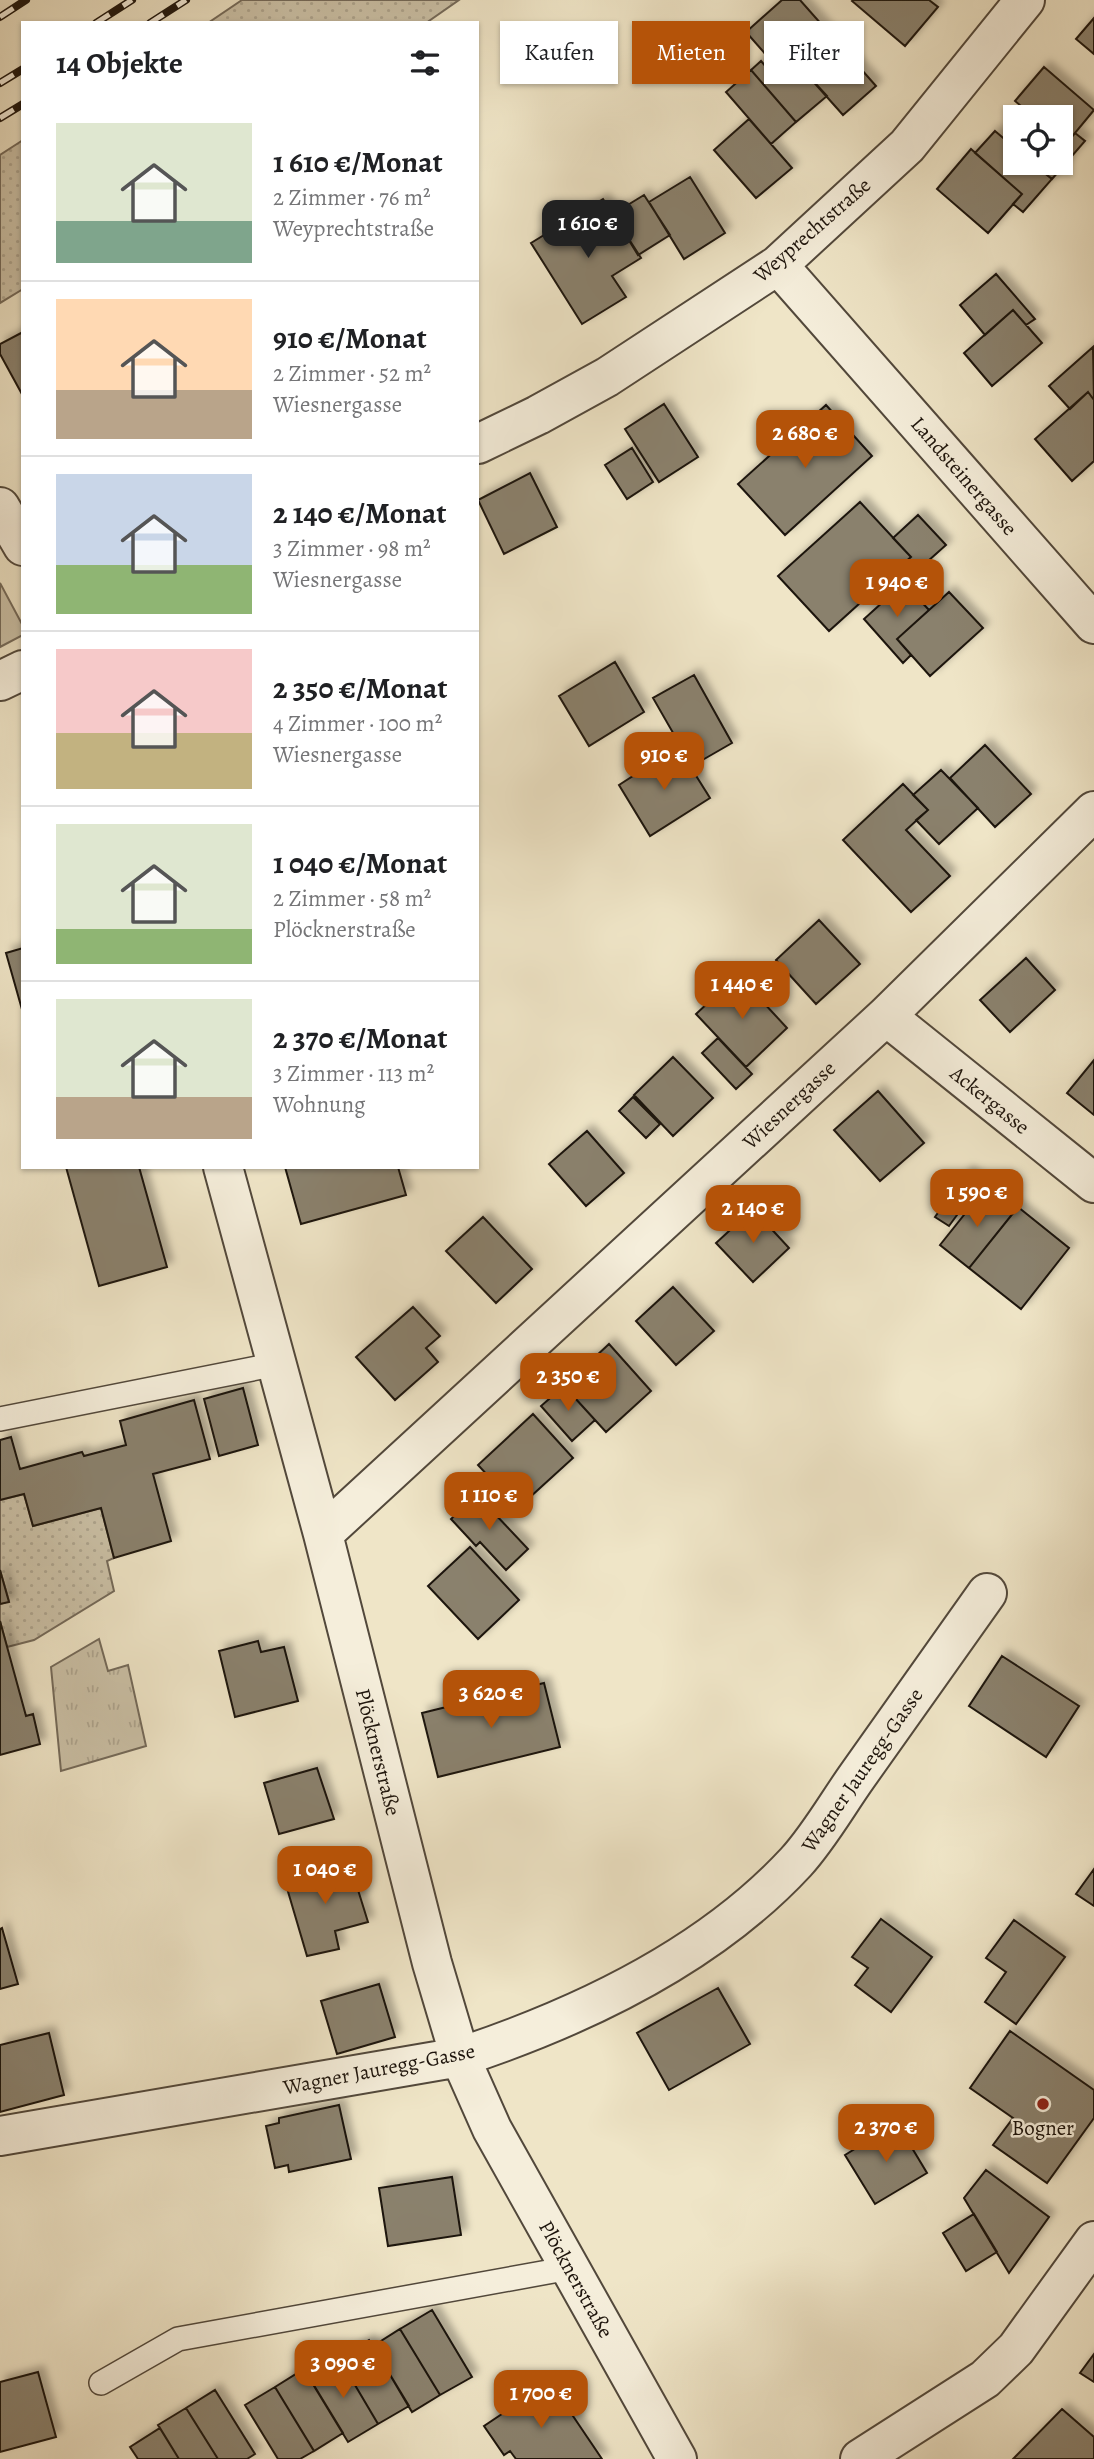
<!DOCTYPE html>
<html lang="de">
<meta charset="utf-8">
<style>
:root{--surface:#fff;--page:#f2f2f2;--text:#202124;--muted:#757577;--line:#e0e0e0;--accent:#b45309}
body{margin:0;font-family:Alegreya,serif;background:var(--page);color:var(--text);height:100vh;display:flex;flex-direction:column;font-size:26px;white-space:nowrap}
*{box-sizing:border-box;margin:0}
p{font-size:23px;color:var(--muted)}
.icon{flex:none;width:38px;height:38px;fill:none;stroke:currentColor;stroke-width:2;stroke-linecap:round;stroke-linejoin:round}
.map{position:relative;flex:1;overflow:hidden}
.details{position:absolute;left:21px;top:21px;width:458px;height:1148px;display:flex;flex-direction:column;background:var(--surface);border-radius:0px;box-shadow:0 2px 5px #0004}
.details>*{flex:none}
.banner{position:absolute;left:500px;top:21px;width:488px;height:63px;display:flex;gap:14px}
.controls{position:absolute;left:1003px;top:105px;display:grid;gap:14px}
.controls a{display:grid;place-items:center;width:70px;height:70px;border-radius:0px;background:var(--surface);box-shadow:0 2px 5px #0004;font-size:35px}
.price{position:absolute;translate:-50% -60px;padding:0 16px;border-radius:14px;background:var(--accent);color:#fff;font-size:23px;line-height:46px;filter:drop-shadow(0 2px 4px #0008)}
.price::after{content:'';position:absolute;left:50%;top:42px;width:21px;height:16px;margin-left:-10px;background:inherit;clip-path:polygon(0 0,100% 0,50% 100%)}
.price.selected{background:#222;color:#fff}
ul{padding:0;list-style:none}
li{display:flex;align-items:center;gap:21px;height:175px;padding:0 35px}
li+li{border-top:2px solid var(--line)}
li span{display:grid;place-items:center;flex:none;width:196px;height:140px;border-radius:0px;color:#555}
li>.icon{margin-inline-start:auto}
span .icon{width:84px;height:84px;fill:#fffc;stroke-width:1}
li b{font-size:30px}
h2{display:flex;justify-content:space-between;align-items:center;height:84px;padding:0 35px;font-size:30px}
.chip{padding:0 24px;border-radius:0px;background:var(--surface);box-shadow:0 2px 5px #0004;font-size:24px;line-height:63px}
.chip.selected{background:var(--accent);color:#fff}
.map>svg:first-child{display:block}
.grass{fill:url(#grass-dots);stroke:#746a5a;stroke-width:2}
.park{fill:url(#park-tufts);stroke:#746a5a;stroke-width:2}
.pitch{fill:#cbc1a7;stroke:#746a5a;stroke-width:2}
.building{fill:#8a816d;stroke:#1d140c;stroke-width:2;filter:url(#shadow)}
.lines{fill:none;stroke-linecap:round;stroke-linejoin:round}
.lane-casing{stroke:#52483b;stroke-width:26}
.street-casing{stroke:#52483b;stroke-width:42}
.lane{stroke:#f5eedb;stroke-width:23}
.street{stroke:#f5eedb;stroke-width:38}
.rail-casing{stroke:#1d140c;stroke-width:8}
.rail{stroke:#f5eedb;stroke-width:5;stroke-dasharray:16;stroke-linecap:butt}
.poi-dot{fill:#8f2418;stroke:#f5eedb;stroke-width:2.5}
.labels{text-anchor:middle;stroke-width:5;stroke-linejoin:round;paint-order:stroke}
.street-label{font-size:21px;fill:#1d140c;stroke:#f5eedb}
.poi-label{font-size:21px;fill:#1d140c;stroke:#f5eedb}
</style>
<div class="map">
<svg width="1094" height="2459" viewBox="0 0 1094 2459">
<defs>
<pattern id="grass-dots" width="8" height="8" patternUnits="userSpaceOnUse" patternTransform="scale(1.75)"><rect width="8" height="8" fill="#cbc1a7"/><path d="M2 2h.1M6 6h.1" fill="none" stroke="#aea58f" stroke-width="1.8" stroke-linecap="round"/></pattern>
<pattern id="park-tufts" width="24" height="20" patternUnits="userSpaceOnUse" patternTransform="scale(1.75)"><rect width="24" height="20" fill="#cbc1a7"/><path d="M3 7l-1-3M5 7V3M7 7l1-3M15 17l-1-3M17 17v-4M19 17l1-3" fill="none" stroke="#aea58f"/></pattern>
<filter id="shadow"><feDropShadow dx="6" dy="-6" stdDeviation="3.5" flood-color="#0004"/></filter>
</defs>
<rect width="100%" height="100%" fill="#efe5c7"/>
<filter id="stains"><feTurbulence type="fractalNoise" baseFrequency=".00286" numOctaves="4"/><feColorMatrix values="0 0 0 0 .2 0 0 0 0 .09 0 0 0 0 .02 0 0 0 .5 -.17"/></filter>
<radialGradient id="worn" r=".72"><stop offset=".6" stop-color="#630" stop-opacity="0"/><stop offset="1" stop-color="#630" stop-opacity=".3"/></radialGradient>
<path class="grass" d="M242,0H459L426,23H208Z
M23,140V289L0,303V155Z
M24,1494L33,1526L101,1508L114,1558L107,1561L114,1591L34,1640L7,1647L0,1621V1604L9,1601L0,1570V1500Z"/>
<path class="park" d="M99,1639L108,1671L128,1665L146,1746L61,1771L51,1667Z"/>
<path class="pitch" d="M0,583L23,626V635L0,647Z"/>
<path class="building" d="M782,0H800L876,86L843,115L802,69L789,81L746,32Z
M853,0H929L938,7L905,46L852,1Z
M1094,18V54L1076,39Z
M761,61L774,76L780,70L789,81L802,69L827,96L796,122L751,70Z
M1044,67L1094,110L1066,144L1060,140V117H1034L1015,101Z
M751,70L796,122L771,144L726,92Z
M749,119L792,168L756,198L714,150Z
M995,131L1015,148V163H1032L1052,179L1023,212L1013,204L1022,194L975,153Z
M1015,132V148L1007,141Z
M1075,133L1085,141L1052,179L1032,163H1060V140L1066,144Z
M971,149L1022,194L988,233L937,189Z
M690,177L725,233L684,259L649,202Z
M644,195L670,235L638,255L613,214Z
M603,199L641,258L612,276L626,297L582,324L531,243Z
M996,274L1035,319L1026,325L1013,310L985,335L960,305Z
M1013,310L1042,343L992,386L964,353Z
M23,332V396L0,354V344Z
M1093,347L1094,400L1088,392L1070,409L1049,386Z
M1088,392L1094,400V461L1072,481L1035,439Z
M664,404L698,457L659,482L625,429Z
M826,405L872,456L785,535L738,484Z
M632,448L653,482L627,499L605,465Z
M530,473L557,527L504,554L478,500Z
M860,502L911,557L829,631L778,576Z
M918,515L946,545L909,578L899,567L911,557L893,538Z
M904,583L929,610L897,639L911,655L903,663L864,619Z
M949,592L983,628L930,676L897,639Z
M615,662L644,712L589,746L559,696Z
M694,675L732,743L692,766L653,698Z
M985,745L1031,794L995,827L950,778Z
M678,747L710,798L650,836L619,785Z
M941,770L978,808L939,844L916,820L928,810L913,795Z
M903,784L928,810L906,830L950,876L911,912L843,840Z
M819,920L860,964L816,1004L776,960Z
M23,948V1013L6,953Z
M1026,958L1055,990L1010,1032L980,1000Z
M738,975L787,1028L746,1067L696,1014Z
M718,1038L752,1074L736,1089L702,1053Z
M673,1057L713,1098L673,1136L634,1095Z
M1094,1060V1115L1067,1093Z
M878,1091L924,1143L880,1181L834,1130Z
M633,1097L660,1124L646,1138L619,1111Z
M587,1131L624,1173L586,1206L549,1164Z
M66,1167H139L167,1267L99,1286Z
M285,1167H398L406,1195L301,1224Z
M967,1172L981,1182L949,1226L935,1217Z
M984,1190L1013,1213L969,1268L940,1245Z
M1018,1207L1069,1248L1021,1309L969,1268Z
M753,1209L789,1248L753,1282L716,1243Z
M483,1217L532,1269L496,1303L446,1251Z
M673,1287L714,1331L676,1365L636,1321Z
M413,1307L440,1336L426,1348L438,1362L395,1400L356,1357Z
M609,1344L651,1391L606,1432L564,1386Z
M564,1386L595,1420L572,1441L541,1406Z
M243,1388L258,1445L219,1456L204,1399Z
M194,1400L210,1459L153,1474L171,1541L114,1558L101,1508L33,1526L24,1494L0,1500V1440L11,1437L20,1469L82,1452L84,1456L126,1445L120,1421Z
M533,1414L573,1458L518,1508L478,1465Z
M477,1495L528,1549L506,1570L480,1542L476,1546L451,1519Z
M470,1547L519,1600L478,1639L428,1586Z
M0,1570L9,1602L0,1604Z
M0,1621L26,1716L33,1714L40,1744L0,1755Z
M258,1641L261,1652L284,1647L298,1701L235,1717L219,1651Z
M1002,1656L1079,1706L1046,1757L969,1706Z
M544,1683L560,1747L438,1777L422,1713Z
M317,1768L334,1819L279,1834L264,1783Z
M349,1861L368,1922L335,1931L339,1949L307,1956L284,1878Z
M1094,1869V1906L1076,1894Z
M881,1919L932,1957L891,2012L855,1985L868,1968L852,1957Z
M1014,1920L1065,1957L1016,2024L985,2002L1006,1972L986,1958Z
M2,1928L18,1984L0,1989V1929Z
M379,1984L395,2037L337,2054L321,2001Z
M718,1988L750,2044L669,2090L637,2033Z
M1010,2031L1094,2090V2118L1047,2183L993,2145L1013,2118L970,2088Z
M49,2033L64,2095L0,2112V2045Z
M339,2105L351,2159L289,2172L288,2165L275,2168L266,2126L279,2123V2118Z
M897,2123L927,2173L875,2204L845,2155Z
M986,2170L1049,2217L1009,2273L964,2198Z
M452,2177L461,2235L388,2246L379,2188Z
M974,2214L997,2252L966,2271L943,2233Z
M432,2310L472,2377L440,2395L400,2329Z
M400,2329L440,2395L412,2412L373,2346Z
M369,2340L409,2406L378,2424L339,2358Z
M1094,2354V2382L1080,2373Z
M339,2358L378,2424L348,2442L308,2376Z
M304,2369L343,2433L314,2451L275,2387Z
M38,2372L56,2437L0,2452V2382Z
M550,2382L602,2459H516L510,2451L504,2455L484,2426Z
M275,2387L314,2451L300,2459H278L245,2405Z
M215,2390L255,2454L247,2459H218L186,2408Z
M186,2408L218,2459H179L158,2425Z
M1062,2409L1094,2437V2459H1013Z
M160,2428L179,2459H138L130,2447Z"/>
<g class="lines">
<defs>
<path id="lane" d="M0,1419L277,1364
M101,2383L178,2339L570,2268"/>
<path id="street" d="M778,265L1094,624
M478,444L538,415L607,377L778,265L907,146L1025,0
M0,507L23,546
M0,681L23,670
M886,1016L1094,1183
M223,1167L323,1534L432,1963L460,2057L492,2129L677,2459
M323,1534L886,1016L1094,811
M0,2136L460,2057C581,2017 709,1956 796,1862C819,1837 838,1803 858,1775C901,1714 944,1654 987,1593
M860,2459L985,2379L1016,2349L1094,2241"/>
</defs>
<use href="#lane" class="lane-casing"/>
<use href="#street" class="street-casing"/>
<use href="#lane" class="lane"/>
<use href="#street" class="street"/>
<defs>
<path id="rail" d="M0,17L26,0
M96,23L132,0
M150,23L186,0
M0,83L23,69
M0,118L23,104"/>
</defs>
<use href="#rail" class="rail-casing"/>
<use href="#rail" class="rail"/>
</g>
<circle class="poi-dot" cx="1043" cy="2104" r="7"/>
<g class="labels">
<g class="street-label">
<text transform="translate(812 230) rotate(-41)" y="7">Weyprechtstraße</text>
<text transform="translate(964 476) rotate(49)" y="7">Landsteinergasse</text>
<text transform="translate(990 1100) rotate(39)" y="7">Ackergasse</text>
<text transform="translate(789 1105) rotate(-43)" y="7">Wiesnergasse</text>
<text transform="translate(378 1752) rotate(76)" y="7">Plöcknerstraße</text>
<text transform="translate(862 1770) rotate(-55)" y="7">Wagner Jauregg-Gasse</text>
<text transform="translate(379 2069) rotate(-11)" y="7">Wagner Jauregg-Gasse</text>
<text transform="translate(576 2279) rotate(61)" y="7">Plöcknerstraße</text>
</g>
<g class="poi-label">
<text x="1043" y="2135">Bogner</text>
</g>
</g>
<rect width="100%" height="100%" filter="url(#stains)"/>
<rect width="100%" height="100%" fill="url(#worn)"/>
</svg>
<div class="controls">
<a><svg class="icon" aria-label="locate" viewBox="0 0 24 24"><circle cx="12" cy="12" r="6"/><path d="M12 2v4M12 18v4M2 12h4M18 12h4"/></svg></a>
</div>
<b class="price selected" style="left:588px;top:260px">1 610 €</b>
<b class="price" style="left:805px;top:470px">2 680 €</b>
<b class="price" style="left:897px;top:619px">1 940 €</b>
<b class="price" style="left:664px;top:792px">910 €</b>
<b class="price" style="left:742px;top:1021px">1 440 €</b>
<b class="price" style="left:977px;top:1229px">1 590 €</b>
<b class="price" style="left:753px;top:1245px">2 140 €</b>
<b class="price" style="left:568px;top:1413px">2 350 €</b>
<b class="price" style="left:489px;top:1532px">1 110 €</b>
<b class="price" style="left:491px;top:1730px">3 620 €</b>
<b class="price" style="left:325px;top:1906px">1 040 €</b>
<b class="price" style="left:886px;top:2164px">2 370 €</b>
<b class="price" style="left:343px;top:2400px">3 090 €</b>
<b class="price" style="left:541px;top:2430px">1 700 €</b>
<div class="banner">
<a class="chip">Kaufen</a>
<a class="chip selected">Mieten</a>
<a class="chip">Filter</a>
</div>
<section class="details">
<h2>14 Objekte<svg class="icon" aria-label="filters" viewBox="0 0 24 24"><path d="M4 7h16M4 17h16"/><circle cx="9" cy="7" r="2"/><circle cx="15" cy="17" r="2"/></svg></h2>
<ul>
<li><span style="background:linear-gradient(#dfe7d0 70%,#7fa58c 0)"><svg class="icon" aria-label="home" viewBox="0 0 24 24"><path d="M3 11l9-7 9 7M6 9v11h12V9"/></svg></span><div><b>1 610 €/Monat</b><p>2 Zimmer · 76 m²</p><p>Weyprechtstraße</p></div></li>
<li><span style="background:linear-gradient(#ffd9b3 65%,#b9a48a 0)"><svg class="icon" aria-label="home" viewBox="0 0 24 24"><path d="M3 11l9-7 9 7M6 9v11h12V9"/></svg></span><div><b>910 €/Monat</b><p>2 Zimmer · 52 m²</p><p>Wiesnergasse</p></div></li>
<li><span style="background:linear-gradient(#c9d6e8 65%,#8fb573 0)"><svg class="icon" aria-label="home" viewBox="0 0 24 24"><path d="M3 11l9-7 9 7M6 9v11h12V9"/></svg></span><div><b>2 140 €/Monat</b><p>3 Zimmer · 98 m²</p><p>Wiesnergasse</p></div></li>
<li><span style="background:linear-gradient(#f6c9c9 60%,#c2b280 0)"><svg class="icon" aria-label="home" viewBox="0 0 24 24"><path d="M3 11l9-7 9 7M6 9v11h12V9"/></svg></span><div><b>2 350 €/Monat</b><p>4 Zimmer · 100 m²</p><p>Wiesnergasse</p></div></li>
<li><span style="background:linear-gradient(#dfe7d0 75%,#8fb573 0)"><svg class="icon" aria-label="home" viewBox="0 0 24 24"><path d="M3 11l9-7 9 7M6 9v11h12V9"/></svg></span><div><b>1 040 €/Monat</b><p>2 Zimmer · 58 m²</p><p>Plöcknerstraße</p></div></li>
<li><span style="background:linear-gradient(#dfe7d0 70%,#b9a48a 0)"><svg class="icon" aria-label="home" viewBox="0 0 24 24"><path d="M3 11l9-7 9 7M6 9v11h12V9"/></svg></span><div><b>2 370 €/Monat</b><p>3 Zimmer · 113 m²</p><p>Wohnung</p></div></li>
</ul>
</section>
</div>
